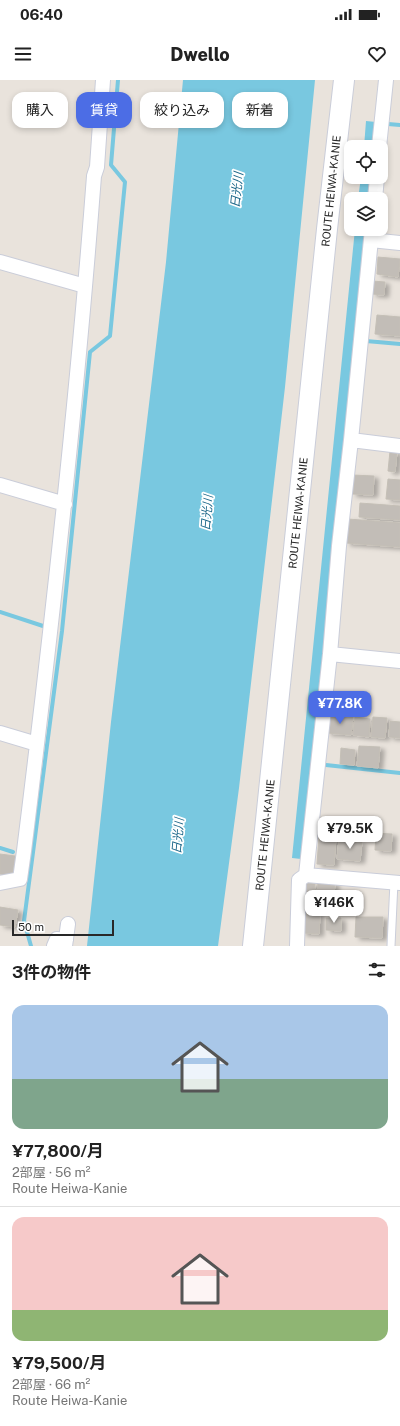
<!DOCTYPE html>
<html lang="ja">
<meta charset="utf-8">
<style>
:root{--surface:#fff;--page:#f2f2f2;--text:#222;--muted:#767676;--line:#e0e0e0;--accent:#4c6de5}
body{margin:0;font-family:"Public Sans","Noto Sans JP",sans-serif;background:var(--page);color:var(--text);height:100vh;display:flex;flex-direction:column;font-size:15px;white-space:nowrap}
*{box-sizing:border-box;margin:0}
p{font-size:13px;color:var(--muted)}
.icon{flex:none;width:22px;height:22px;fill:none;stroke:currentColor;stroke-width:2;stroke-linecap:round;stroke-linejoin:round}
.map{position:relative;height:866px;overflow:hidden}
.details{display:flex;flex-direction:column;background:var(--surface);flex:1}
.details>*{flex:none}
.banner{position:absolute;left:12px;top:12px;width:376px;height:36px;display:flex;gap:8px}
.controls{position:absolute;left:344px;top:60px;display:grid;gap:8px}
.controls a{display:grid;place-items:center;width:44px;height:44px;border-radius:8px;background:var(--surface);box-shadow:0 2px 6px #0003;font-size:20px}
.scale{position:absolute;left:12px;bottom:10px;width:102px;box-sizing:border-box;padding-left:4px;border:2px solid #282828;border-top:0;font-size:11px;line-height:14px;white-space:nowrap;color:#282828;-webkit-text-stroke:3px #fff;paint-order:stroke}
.price{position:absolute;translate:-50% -34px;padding:0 9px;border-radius:8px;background:#fff;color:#222;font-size:13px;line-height:26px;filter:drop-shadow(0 1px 2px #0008)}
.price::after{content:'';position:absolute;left:50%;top:24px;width:12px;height:9px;margin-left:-6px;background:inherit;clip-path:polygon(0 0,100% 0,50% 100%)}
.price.selected{background:var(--accent);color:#fff}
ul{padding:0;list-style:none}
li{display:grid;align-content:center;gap:8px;height:212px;padding:0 12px}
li+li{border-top:1px solid var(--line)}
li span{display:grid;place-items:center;height:124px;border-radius:12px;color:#555}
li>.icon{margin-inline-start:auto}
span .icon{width:72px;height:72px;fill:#fffc;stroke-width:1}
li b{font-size:17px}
h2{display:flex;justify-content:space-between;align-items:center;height:48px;padding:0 12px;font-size:17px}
.tag{padding:0 14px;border-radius:12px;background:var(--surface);box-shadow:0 2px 6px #0003;font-size:14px;line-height:36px}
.tag.selected{background:var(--accent);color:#fff}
.status{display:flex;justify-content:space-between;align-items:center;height:28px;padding:0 20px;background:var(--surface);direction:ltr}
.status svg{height:11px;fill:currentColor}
header{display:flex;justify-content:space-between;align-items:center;height:52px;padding:0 12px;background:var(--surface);font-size:18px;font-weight:800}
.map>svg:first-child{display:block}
.water{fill:#79c8e0}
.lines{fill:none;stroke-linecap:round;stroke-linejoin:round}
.stream{stroke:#79c8e0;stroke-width:4}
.building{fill:#c2bdb7;stroke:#c4bfb6;filter:url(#shadow)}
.lane-casing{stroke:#cacdd9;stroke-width:9}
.street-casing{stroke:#cacdd9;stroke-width:16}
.secondary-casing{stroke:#cacdd9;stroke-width:22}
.lane{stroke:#fff;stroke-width:7}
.street{stroke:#fff;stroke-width:14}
.secondary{stroke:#fff;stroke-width:20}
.labels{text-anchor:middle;stroke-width:3.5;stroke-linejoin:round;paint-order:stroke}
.street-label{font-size:11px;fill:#282828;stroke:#fff}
.water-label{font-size:12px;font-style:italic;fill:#1c6789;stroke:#fff}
</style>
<div class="status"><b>06:40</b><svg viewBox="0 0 49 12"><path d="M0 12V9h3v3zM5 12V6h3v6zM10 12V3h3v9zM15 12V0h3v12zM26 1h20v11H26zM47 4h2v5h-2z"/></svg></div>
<header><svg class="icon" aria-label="menu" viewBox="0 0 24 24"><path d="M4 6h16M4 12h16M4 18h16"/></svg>Dwello<svg class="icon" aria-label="heart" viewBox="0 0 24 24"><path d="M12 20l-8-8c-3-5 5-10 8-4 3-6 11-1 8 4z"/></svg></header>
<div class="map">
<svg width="400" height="866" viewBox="0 0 400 866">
<defs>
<filter id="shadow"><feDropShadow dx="4.5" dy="2.5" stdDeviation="2" flood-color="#0004"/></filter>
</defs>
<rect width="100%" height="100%" fill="#e9e3dc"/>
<path class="water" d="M183,0H315L285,307L239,708L218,866H87L111,642L166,182Z
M366,41L376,42L374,67H364Z
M361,97H371L369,119H358Z
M355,149H366L303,769L301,779L292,778Z"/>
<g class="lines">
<path class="stream" d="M388,44L400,45
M366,261L400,264
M0,532L43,546
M326,685L400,693
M0,768L13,772
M31,866L24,841L62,551L90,272L110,256L125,102L111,85L118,0"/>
</g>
<path class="building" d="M378,177L400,179L398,197L377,194Z
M373,201L385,202L384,215L372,214Z
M377,235L400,237V256L375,254Z
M390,371L397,372L395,392L388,391Z
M353,395L374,396L373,415L352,414Z
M388,399L400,400V420L386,419Z
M360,423L400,426V440L359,437Z
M348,439L400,443V467L346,463Z
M328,634L353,637L351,655L327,653Z
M355,637L370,639L369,657L353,655Z
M373,637L387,638L385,658L371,657Z
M390,641L400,642V658L389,657Z
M359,666L380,667L378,688L357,686Z
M341,668L355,670L354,685L340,684Z
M376,753L392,754L391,771L375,770Z
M319,756L336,757L334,785L317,784Z
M339,760L362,762L360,781L337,779Z
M0,774L15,776L12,796L0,794Z
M318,802L335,803L333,829L316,828Z
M305,803L315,804L313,828L303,827Z
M336,813H351V829H336Z
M0,827L18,830L15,847L0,845Z
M303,833L320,834L319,854L302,853Z
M356,837H383L382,858L355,857Z
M326,838H341V851L326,850Z"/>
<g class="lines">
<defs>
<path id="lane" d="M391,866L394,802"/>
<path id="street" d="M379,67L386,0
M375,119L377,97
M371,160L400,163
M0,182L85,206
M351,360L400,366
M0,405L65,424
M330,574L400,581
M0,653L37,664
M306,795L400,803
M0,803L20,799L24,771C52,546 77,322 94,96L97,87L103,0
M54,866L57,859L66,860
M65,866L68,844
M297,866L299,800L306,795L330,574L339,466L351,360L372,149"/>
<path id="secondary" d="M253,866L327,149L344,0"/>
</defs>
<use href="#lane" class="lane-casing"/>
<use href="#street" class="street-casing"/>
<use href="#secondary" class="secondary-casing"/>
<use href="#lane" class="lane"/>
<use href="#street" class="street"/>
<use href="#secondary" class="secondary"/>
</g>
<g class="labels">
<g class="street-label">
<text transform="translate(331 111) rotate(-84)" y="4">ROUTE HEIWA-KANIE</text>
<text transform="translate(298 433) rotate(-84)" y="4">ROUTE HEIWA-KANIE</text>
<text transform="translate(265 755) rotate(-84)" y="4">ROUTE HEIWA-KANIE</text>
</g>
<g class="water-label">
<text transform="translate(237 110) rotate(-84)" y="4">日光川</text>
<text transform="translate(207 433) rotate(-85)" y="4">日光川</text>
<text transform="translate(178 756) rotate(-85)" y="4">日光川</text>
</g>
</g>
</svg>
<div class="controls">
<a><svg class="icon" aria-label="locate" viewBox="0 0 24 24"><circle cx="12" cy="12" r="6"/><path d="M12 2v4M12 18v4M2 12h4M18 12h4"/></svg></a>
<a><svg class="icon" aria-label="layers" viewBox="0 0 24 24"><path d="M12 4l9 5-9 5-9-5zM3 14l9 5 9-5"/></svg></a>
</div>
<div class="scale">50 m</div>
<b class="price selected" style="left:340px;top:645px">¥77.8K</b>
<b class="price" style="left:350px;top:770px">¥79.5K</b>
<b class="price" style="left:334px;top:844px">¥146K</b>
<div class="banner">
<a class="tag">購入</a>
<a class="tag selected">賃貸</a>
<a class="tag">絞り込み</a>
<a class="tag">新着</a>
</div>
</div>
<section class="details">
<h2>3件の物件<svg class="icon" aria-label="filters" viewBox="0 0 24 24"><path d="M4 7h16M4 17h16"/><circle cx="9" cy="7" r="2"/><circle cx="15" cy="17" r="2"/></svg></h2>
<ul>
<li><span style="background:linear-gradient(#a9c7e8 60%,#7fa58c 0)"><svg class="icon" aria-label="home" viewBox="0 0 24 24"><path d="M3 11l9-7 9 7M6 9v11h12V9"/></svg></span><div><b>¥77,800/月</b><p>2部屋 · 56 m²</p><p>Route Heiwa-Kanie</p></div></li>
<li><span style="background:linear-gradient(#f6c9c9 75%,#8fb573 0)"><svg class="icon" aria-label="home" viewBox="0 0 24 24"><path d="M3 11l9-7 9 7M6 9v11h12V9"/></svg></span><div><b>¥79,500/月</b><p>2部屋 · 66 m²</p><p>Route Heiwa-Kanie</p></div></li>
</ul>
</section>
